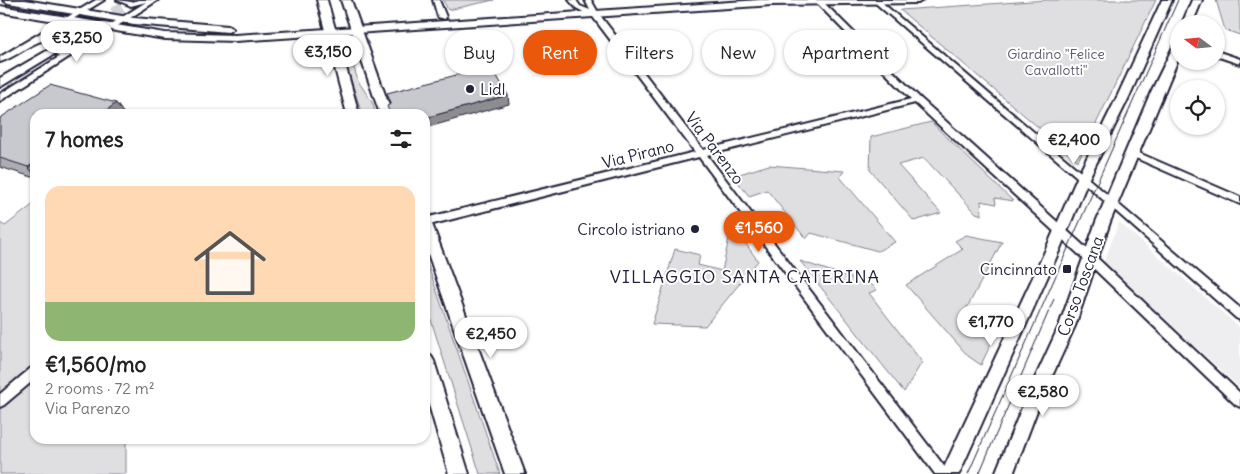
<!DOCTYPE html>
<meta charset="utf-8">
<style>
:root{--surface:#fff;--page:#f6f6f6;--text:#222;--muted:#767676;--line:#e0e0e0;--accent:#ea580c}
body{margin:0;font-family:Delius,sans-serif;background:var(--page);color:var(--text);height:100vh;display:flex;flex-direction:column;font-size:19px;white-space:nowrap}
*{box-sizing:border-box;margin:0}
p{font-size:16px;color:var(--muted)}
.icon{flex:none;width:28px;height:28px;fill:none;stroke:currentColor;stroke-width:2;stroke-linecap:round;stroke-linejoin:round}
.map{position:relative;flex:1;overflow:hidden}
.side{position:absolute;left:30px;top:109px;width:400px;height:335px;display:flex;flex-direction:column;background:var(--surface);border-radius:15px;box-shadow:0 1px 4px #0004}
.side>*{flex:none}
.banner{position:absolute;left:445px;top:30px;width:475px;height:45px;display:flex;gap:10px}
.needle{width:32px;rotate:286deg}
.fabs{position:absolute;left:1170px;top:15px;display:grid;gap:10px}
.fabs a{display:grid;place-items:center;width:55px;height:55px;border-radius:50%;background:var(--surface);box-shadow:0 1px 4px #0004;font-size:25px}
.price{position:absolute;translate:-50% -42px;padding:0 11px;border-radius:18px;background:#fff;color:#222;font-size:16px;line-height:32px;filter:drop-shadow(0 1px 2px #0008)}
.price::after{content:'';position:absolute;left:50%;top:30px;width:15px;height:11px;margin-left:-8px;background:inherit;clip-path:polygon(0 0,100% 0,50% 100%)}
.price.active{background:var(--accent);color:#fff}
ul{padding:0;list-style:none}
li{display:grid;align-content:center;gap:10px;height:265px;padding:0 15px}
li+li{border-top:1px solid var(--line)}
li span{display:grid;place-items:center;height:155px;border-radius:15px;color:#555}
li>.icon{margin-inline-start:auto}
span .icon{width:90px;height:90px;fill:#fffc;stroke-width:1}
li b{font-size:21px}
h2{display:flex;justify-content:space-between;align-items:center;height:60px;padding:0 15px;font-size:21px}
.chip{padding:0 18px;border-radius:22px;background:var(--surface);box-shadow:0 1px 4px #0004;font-size:18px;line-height:45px}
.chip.active{background:var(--accent);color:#fff}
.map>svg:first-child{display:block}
.built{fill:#eeeef1}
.green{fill:#dfdfe2;stroke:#80808e}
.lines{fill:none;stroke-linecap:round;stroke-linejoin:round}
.secondary-tunnel{stroke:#d3d3d8;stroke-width:11;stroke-dasharray:11 5.5;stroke-linecap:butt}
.minor-casing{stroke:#22223b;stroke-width:4}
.tertiary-casing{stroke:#22223b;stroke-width:4}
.secondary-casing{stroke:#22223b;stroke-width:4}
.minor{fill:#fff;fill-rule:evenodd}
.tertiary{fill:#fff;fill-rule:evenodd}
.secondary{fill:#fff;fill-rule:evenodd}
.tram{stroke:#22223b;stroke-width:1}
.wall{fill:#acacb2;stroke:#22223b}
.shaded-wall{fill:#8c8c91;stroke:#22223b}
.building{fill:#c8c8cf;stroke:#22223b}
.poi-dot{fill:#22223b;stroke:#fff;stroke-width:2}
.labels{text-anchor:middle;stroke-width:4;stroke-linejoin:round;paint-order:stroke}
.far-park-label{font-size:14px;fill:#5b5b6d;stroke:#fff}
.poi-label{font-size:16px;fill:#22223b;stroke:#fff;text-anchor:end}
.street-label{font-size:16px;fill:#22223b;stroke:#fff}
.neighbourhood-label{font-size:18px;letter-spacing:1px;fill:#22223b;stroke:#fff}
</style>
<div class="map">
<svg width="1240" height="474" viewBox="0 0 1240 474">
<rect width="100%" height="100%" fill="#fff"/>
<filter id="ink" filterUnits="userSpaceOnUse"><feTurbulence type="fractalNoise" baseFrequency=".02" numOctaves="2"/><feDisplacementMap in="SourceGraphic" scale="10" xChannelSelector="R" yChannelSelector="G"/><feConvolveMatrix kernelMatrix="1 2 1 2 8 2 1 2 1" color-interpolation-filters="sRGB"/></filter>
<g filter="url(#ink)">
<path class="built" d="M1119,222L1240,328V388L1104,262Z"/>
<path class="green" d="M443,0H494L448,10Z
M1047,0H1156L1078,161L900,10Z
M1216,0H1240V35L1225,30Z
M350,54L358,81L372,102L376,114H362L343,55Z
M931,122L1013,201L995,198L996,204L981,201L982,215L976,213L924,158L898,165L941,213L914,221L870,170L871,137Z
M769,165L844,171L840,177L895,242L878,251L811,233L806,239L767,190L749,196L733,176Z
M35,203V366L0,395V223L5,226Z
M732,224L758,261L705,326L652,324L675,249L700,255L698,265L722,271Z
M966,235L1002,242L960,321L967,328L994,337L981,365L968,356L906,285L963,249L955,241Z
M425,260H426L500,474H480L425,301Z
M800,261L872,285L877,290L869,293L922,362L904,392Z
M35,376V439H126V474H0V405Z"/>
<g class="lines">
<path class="secondary-tunnel" d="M57,48L134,0"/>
<defs>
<path id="minor" d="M96,0H104L45,36L58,35L73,39L74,45L67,52L146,2L131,6L117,0L131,2L139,0H158L0,101V94L59,57L56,55L66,44V42C37,32 25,54 0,62V57Z
M433,0H439L446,17L445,19L438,17Z
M569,0H576L580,6L590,10L585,0H591L599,14L703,150L911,99L814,0H821L920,98L1095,256L1240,393V407L1236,405L1087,262L915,103L707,155L950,474H935L699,157L425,226V218L695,152L593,17L576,8Z
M872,0H879L1240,308V320L1236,318L1092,190Z
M1216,51L1240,59V64L1216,56Z
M1132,150L1240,197V204L1129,155L1128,153Z
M35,367V379L4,405L0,407V394L31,368Z"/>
<path id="tertiary" d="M3,0H25L134,18L228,26L233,29L228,32L134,24L8,3Z
M760,0H923L918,3L772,5L235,41L165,39L0,12V6L165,33L235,35Z
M1162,0H1172L1129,97L1089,178L1060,249L959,474H941L1046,249L1077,178L1117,97Z
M1192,0H1202L1192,24H1182Z
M1179,42V57L1110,222L1075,326L1041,400L1013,474H995L1025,400L1059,326L1096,222L1150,94L1174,45Z"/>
<path id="secondary" d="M317,0H327L359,114H347Z
M341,0H351L392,114H380Z
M57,45L61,46L63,48L61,50L0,87V78Z
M425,219L430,220L432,224L525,474H505L425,245Z
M425,353L431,356L434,361L469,474H449L425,391Z"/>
</defs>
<use href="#minor" class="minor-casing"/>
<use href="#tertiary" class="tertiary-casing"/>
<use href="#secondary" class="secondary-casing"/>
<use href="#minor" class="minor"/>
<use href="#tertiary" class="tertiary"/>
<use href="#secondary" class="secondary"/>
<path class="tram" d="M968,474L1178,0
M979,474L1054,299"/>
</g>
<path class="wall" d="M116,103L124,114H35V178L0,167V118Z"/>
<path class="shaded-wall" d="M508,95L509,104L425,128V118Z
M116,103L124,114H102Z
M35,163V175L28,167Z"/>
<path class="building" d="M491,66L508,95L425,118V114H390L387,106L391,104L387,93Z
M50,85L116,103L102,114H35V163L28,167L0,158V118Z"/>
</g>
<g class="poi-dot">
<circle cx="470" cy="89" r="5"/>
<circle cx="695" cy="229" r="5"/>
<rect x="1062" y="264" width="10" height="10" rx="2.5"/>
</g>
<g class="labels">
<g class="far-park-label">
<text x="1056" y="59">Giardino "Felice<tspan x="1056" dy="16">Cavallotti"</tspan></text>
</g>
<g class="poi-label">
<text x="480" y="95" text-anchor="start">Lidl</text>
<text x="685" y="235">Circolo istriano</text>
<text x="1057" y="275">Cincinnato</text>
</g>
<g class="street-label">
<text transform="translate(715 148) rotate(53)" y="6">Via Parenzo</text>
<text transform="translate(638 154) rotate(-14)" y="6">Via Pirano</text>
<text transform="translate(1080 286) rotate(-70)" y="6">Corso Toscana</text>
</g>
<g class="neighbourhood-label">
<text x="745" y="283">VILLAGGIO SANTA CATERINA</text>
</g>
</g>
</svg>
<div class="fabs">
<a><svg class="needle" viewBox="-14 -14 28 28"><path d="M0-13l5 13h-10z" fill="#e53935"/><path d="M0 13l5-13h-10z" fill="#767676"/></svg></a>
<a><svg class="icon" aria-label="locate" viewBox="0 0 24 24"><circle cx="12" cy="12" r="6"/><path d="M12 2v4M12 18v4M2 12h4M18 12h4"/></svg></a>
</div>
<b class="price" style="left:77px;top:63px">€3,250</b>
<b class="price" style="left:328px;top:77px">€3,150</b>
<b class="price" style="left:1074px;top:165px">€2,400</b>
<b class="price active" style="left:759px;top:253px">€1,560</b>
<b class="price" style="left:991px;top:347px">€1,770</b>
<b class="price" style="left:491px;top:359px">€2,450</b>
<b class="price" style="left:1043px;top:417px">€2,580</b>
<div class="banner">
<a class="chip">Buy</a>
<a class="chip active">Rent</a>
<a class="chip">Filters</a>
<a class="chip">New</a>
<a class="chip">Apartment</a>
</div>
<section class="side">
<h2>7 homes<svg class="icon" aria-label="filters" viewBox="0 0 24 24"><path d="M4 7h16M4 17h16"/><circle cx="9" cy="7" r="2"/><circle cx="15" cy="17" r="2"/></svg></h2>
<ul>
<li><span style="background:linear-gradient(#ffd9b3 75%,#8fb573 0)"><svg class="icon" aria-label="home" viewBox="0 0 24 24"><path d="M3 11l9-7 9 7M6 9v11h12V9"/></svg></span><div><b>€1,560/mo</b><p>2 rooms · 72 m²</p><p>Via Parenzo</p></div></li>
</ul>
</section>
</div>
